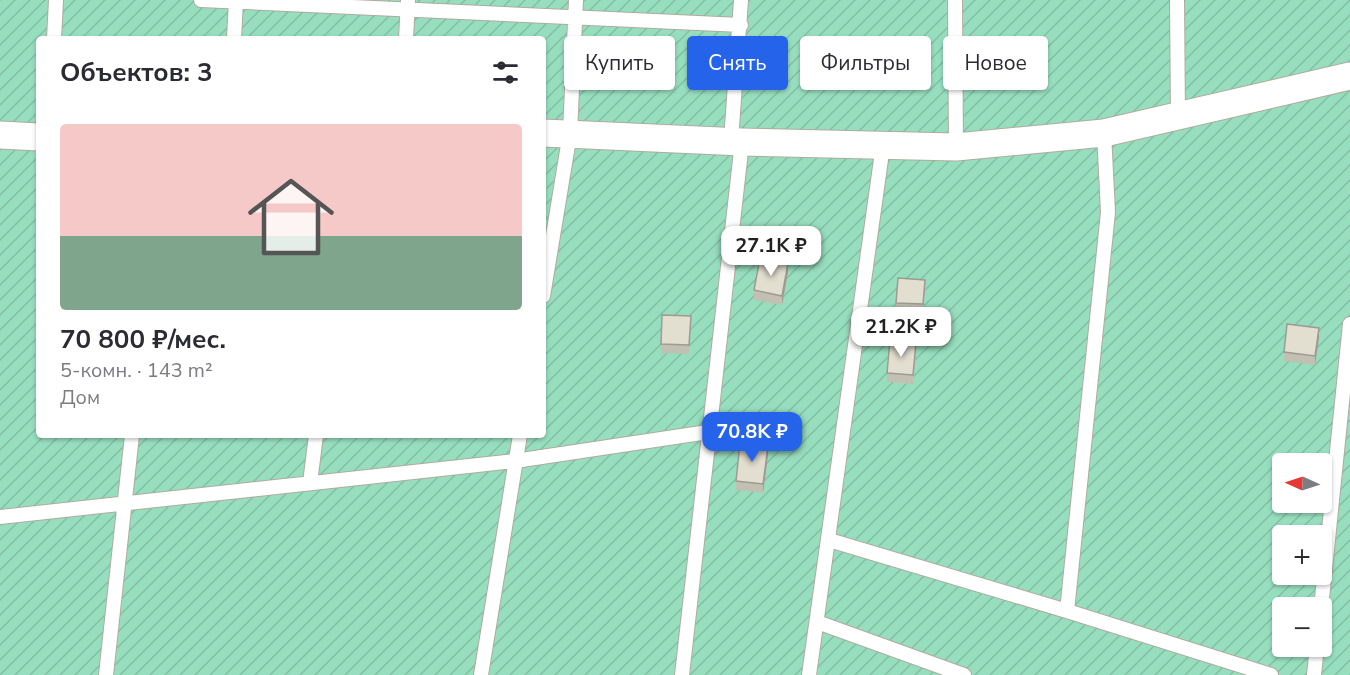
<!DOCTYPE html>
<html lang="ru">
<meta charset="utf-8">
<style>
:root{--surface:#fff;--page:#f7f7f7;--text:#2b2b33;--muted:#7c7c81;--accent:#2563eb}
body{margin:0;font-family:"Nunito Sans",sans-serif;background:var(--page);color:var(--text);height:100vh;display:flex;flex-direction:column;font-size:22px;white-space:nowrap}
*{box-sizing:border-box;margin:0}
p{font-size:20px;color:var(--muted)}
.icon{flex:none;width:33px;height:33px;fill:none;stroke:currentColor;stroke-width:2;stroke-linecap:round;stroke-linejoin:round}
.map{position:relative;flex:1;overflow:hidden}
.side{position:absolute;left:36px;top:36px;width:510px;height:402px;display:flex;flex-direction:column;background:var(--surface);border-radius:6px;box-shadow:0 2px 4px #0004}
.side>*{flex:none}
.hud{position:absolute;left:564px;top:36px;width:570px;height:54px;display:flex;gap:12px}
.needle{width:39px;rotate:273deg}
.buttons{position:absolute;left:1272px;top:453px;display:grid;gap:12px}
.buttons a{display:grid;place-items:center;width:60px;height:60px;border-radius:6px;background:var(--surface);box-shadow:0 2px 4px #0004;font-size:30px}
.price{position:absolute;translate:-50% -51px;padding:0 14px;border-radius:12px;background:#fff;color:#222;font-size:20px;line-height:39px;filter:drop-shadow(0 2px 3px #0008)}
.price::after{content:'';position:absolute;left:50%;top:36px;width:18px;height:14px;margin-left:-9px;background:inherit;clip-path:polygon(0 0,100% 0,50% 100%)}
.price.active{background:var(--accent);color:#fff}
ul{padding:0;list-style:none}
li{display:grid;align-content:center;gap:12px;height:318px;padding:0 24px}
li span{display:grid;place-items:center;height:186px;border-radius:6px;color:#555}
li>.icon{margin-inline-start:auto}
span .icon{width:108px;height:108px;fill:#fffc;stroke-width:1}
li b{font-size:26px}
h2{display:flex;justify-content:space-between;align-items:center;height:72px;padding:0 24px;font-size:26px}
.tag{padding:0 21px;border-radius:6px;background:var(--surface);box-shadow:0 2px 4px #0004;font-size:21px;line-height:54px}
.tag.active{background:var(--accent);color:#fff}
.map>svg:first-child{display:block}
.garden{fill:url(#garden-furrows);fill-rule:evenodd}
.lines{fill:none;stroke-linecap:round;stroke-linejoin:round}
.lane-casing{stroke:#afab9e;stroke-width:16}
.street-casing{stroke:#afab9e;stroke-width:29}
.lane{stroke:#fff;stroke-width:14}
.street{stroke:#fff;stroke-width:27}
.wall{fill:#c2bfb3}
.shaded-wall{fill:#9e9b92}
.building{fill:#e2ded0;stroke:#9e9b92;stroke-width:1.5}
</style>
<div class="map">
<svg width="1350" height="675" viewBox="0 0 1350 675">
<defs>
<pattern id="garden-furrows" width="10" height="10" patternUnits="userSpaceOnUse" patternTransform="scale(1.5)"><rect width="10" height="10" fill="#97debe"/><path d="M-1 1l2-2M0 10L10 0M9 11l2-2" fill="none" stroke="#83bfa4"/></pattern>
</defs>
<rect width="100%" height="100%" fill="#fdf9eb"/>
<path class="garden" d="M0,0H1350V675H0ZM39,39H543V435H39ZM1282,464H1322V502H1282ZM1282,536H1322V574H1282ZM1282,608H1322V646H1282Z"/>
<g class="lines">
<defs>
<path id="lane" d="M201,0L741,25
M955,0L956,147
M1177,0L1178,116
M54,39L56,0
M234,39L236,0
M406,39L408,0
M731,141L741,0
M543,296L570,133L576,0
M310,483L316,435
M0,517L515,461L708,432
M829,540L1067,611L1271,675
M1321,608L1350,324
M1067,611L1108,212L1104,133
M817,622L964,675
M106,675L132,435
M481,675L520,435
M682,675L742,142
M809,675L883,145
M1314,675L1317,646"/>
<path id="street" d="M543,133L742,142L956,147L1104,133L1350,76
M0,135L39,137"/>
</defs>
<use href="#lane" class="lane-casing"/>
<use href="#street" class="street-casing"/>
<use href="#lane" class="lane"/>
<use href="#street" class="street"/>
</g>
<path class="wall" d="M788,272L782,305L754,300V290Z
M925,289L923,314L896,312V303Z
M662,315L691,316L689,354L661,353Z
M1319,338L1315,365L1284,361V352Z
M916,352L913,384L887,382V373Z
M768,455L763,493L736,490V481Z"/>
<path class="shaded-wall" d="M788,263V272L782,305V296Z
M1319,328V338L1315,365V356Z
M768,446V455L763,493V484Z"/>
<path class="building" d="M760,258L788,263L782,296L754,290Z
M898,278L925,280L923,304L896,303Z
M662,315L691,316L689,345L661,344Z
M1287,324L1319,328L1315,356L1284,352Z
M890,340L916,343L913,375L887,373Z
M740,443L768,446L763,484L736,481Z"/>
</svg>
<div class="buttons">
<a><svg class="needle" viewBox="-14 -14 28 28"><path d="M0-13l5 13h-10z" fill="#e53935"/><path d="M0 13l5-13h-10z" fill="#7c7c81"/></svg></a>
<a>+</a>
<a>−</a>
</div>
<b class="price" style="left:771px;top:277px">27.1K ₽</b>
<b class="price" style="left:901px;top:358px">21.2K ₽</b>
<b class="price active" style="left:752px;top:463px">70.8K ₽</b>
<div class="hud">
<a class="tag">Купить</a>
<a class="tag active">Снять</a>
<a class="tag">Фильтры</a>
<a class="tag">Новое</a>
</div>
<section class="side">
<h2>Объектов: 3<svg class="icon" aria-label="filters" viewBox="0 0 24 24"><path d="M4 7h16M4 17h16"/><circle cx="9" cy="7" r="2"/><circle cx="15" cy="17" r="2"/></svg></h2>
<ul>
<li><span style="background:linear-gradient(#f6c9c9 60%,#7fa58c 0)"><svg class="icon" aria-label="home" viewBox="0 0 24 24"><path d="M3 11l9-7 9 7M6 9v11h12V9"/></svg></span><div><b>70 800 ₽/мес.</b><p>5-комн. · 143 m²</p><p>Дом</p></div></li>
</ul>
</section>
</div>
